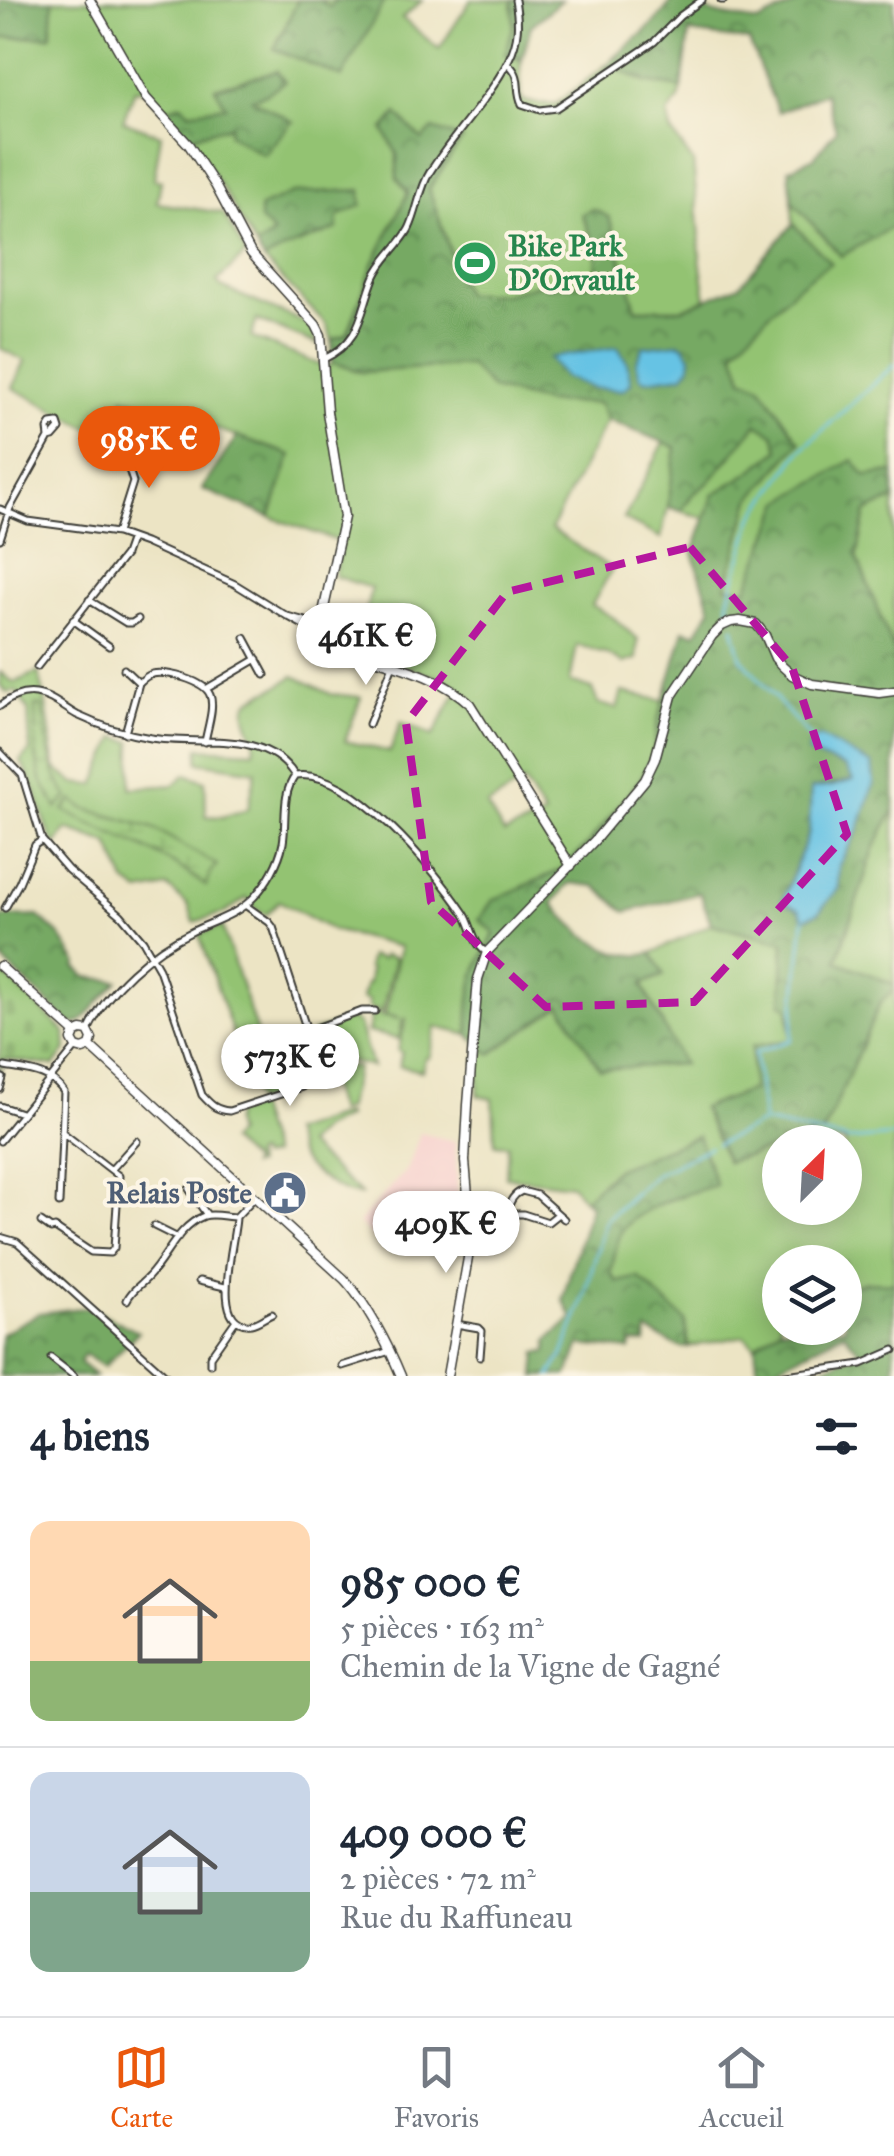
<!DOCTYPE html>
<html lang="fr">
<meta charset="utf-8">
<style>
:root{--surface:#fff;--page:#f6f6f7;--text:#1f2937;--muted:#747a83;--line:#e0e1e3;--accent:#ea580c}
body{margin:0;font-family:"IM FELL Great Primer",serif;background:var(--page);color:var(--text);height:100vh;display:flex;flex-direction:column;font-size:38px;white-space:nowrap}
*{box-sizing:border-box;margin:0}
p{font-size:32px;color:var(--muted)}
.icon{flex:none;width:55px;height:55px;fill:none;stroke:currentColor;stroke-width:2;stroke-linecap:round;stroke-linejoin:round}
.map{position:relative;height:1376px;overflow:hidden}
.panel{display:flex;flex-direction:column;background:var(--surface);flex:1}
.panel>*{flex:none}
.needle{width:65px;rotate:24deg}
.fabs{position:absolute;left:762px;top:1125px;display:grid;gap:20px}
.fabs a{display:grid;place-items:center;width:100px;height:100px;border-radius:50%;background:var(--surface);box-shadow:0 5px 25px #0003;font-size:50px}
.price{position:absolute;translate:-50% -85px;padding:0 22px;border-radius:35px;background:#fff;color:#222;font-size:32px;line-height:65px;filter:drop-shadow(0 2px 5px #0008)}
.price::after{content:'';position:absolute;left:50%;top:60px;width:30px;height:22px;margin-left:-15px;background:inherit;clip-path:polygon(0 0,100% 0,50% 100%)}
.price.current{background:var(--accent);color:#fff}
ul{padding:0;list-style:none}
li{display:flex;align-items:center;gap:30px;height:250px;padding:0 30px}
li+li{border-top:2px solid var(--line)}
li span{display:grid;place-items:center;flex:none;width:280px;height:200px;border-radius:20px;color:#555}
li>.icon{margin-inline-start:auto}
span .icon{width:120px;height:120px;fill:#fffc;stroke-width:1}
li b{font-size:42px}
h2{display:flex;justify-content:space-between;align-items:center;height:120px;padding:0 30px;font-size:42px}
.dock{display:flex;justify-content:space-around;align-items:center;height:140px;border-top:2px solid var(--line);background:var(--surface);font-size:28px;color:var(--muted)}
.dock a{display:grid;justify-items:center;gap:5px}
.dock .current{color:var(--accent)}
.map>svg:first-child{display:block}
.built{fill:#f7d0cd}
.green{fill:#93c372;stroke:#587047;stroke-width:2.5;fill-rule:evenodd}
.forest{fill:url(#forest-crowns);stroke:#496240;stroke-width:2.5;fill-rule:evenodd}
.wetland{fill:url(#wetland-marsh);stroke:#587047;stroke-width:2.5}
.cemetery{fill:url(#cemetery-stones);stroke:#587047;stroke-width:2.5}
.water{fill:#66c3e4;stroke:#417080;stroke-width:2.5}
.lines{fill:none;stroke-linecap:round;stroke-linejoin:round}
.stream{stroke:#66c3e4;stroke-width:2.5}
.street-casing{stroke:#3b3a35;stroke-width:9}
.secondary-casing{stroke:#3b3a35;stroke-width:11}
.street{stroke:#fff;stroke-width:5}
.secondary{stroke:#fff;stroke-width:8}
.marked{fill:none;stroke:#b5179e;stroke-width:8;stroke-dasharray:20 12;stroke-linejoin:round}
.labels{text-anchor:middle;stroke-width:8;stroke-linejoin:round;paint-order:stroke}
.leisure-label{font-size:30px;font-weight:bold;fill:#27864d;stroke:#fcf5e5;text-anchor:start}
.service-label{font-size:30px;font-weight:bold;fill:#4e5e75;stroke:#fcf5e5;text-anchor:end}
</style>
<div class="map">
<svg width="894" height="1376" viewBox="0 0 894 1376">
<defs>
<pattern id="forest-crowns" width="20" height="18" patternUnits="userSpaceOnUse" patternTransform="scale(2.5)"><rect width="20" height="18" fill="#76a964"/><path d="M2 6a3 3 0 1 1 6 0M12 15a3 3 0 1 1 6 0" fill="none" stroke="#608952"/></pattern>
<pattern id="wetland-marsh" width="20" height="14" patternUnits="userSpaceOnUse" patternTransform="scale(2.5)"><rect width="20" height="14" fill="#93c372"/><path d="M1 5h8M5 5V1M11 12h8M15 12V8" fill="none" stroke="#7ea762"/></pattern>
<pattern id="cemetery-stones" width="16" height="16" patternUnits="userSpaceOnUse" patternTransform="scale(2.5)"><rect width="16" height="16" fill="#93c372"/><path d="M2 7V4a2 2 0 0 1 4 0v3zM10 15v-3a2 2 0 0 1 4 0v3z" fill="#7ea762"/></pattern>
</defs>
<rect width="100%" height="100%" fill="#fcf5e5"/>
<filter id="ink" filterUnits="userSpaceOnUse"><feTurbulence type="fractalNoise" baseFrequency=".01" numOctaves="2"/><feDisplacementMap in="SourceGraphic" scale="20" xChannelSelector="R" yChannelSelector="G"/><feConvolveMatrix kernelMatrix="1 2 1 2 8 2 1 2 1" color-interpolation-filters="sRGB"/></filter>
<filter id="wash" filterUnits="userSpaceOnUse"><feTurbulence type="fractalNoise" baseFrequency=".0048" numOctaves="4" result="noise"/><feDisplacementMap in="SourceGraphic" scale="40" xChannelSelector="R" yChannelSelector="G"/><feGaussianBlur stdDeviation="2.25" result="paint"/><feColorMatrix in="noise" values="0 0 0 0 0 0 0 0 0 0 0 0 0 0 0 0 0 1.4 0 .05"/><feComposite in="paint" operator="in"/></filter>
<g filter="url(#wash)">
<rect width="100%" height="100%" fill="#ece4c4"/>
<path class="built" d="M420,1133L455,1141L460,1242L411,1234L405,1250L376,1240L358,1223L408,1168Z"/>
<path class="green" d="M53,0H423L402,18L439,49L471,0H512L514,24L506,55L522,60L520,69L522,100L534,103L556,104L605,66L618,68L645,82L682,88L679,99L668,114L671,131L693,162L700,237C697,252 704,282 706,299L683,309H636L609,218L582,215L597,252V283L546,287L543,283L504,294L464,293L429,189L422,140L384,130L397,154V178L408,193L374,262L347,335L332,340L326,324L264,260L287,248L274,234L256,247L224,191L188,137L231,125L292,122L251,99L276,71L216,87L227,106L189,112L181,104L165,110L146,90L135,89L123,121L161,135L154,179L161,181L157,203L223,213L246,254L217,281L221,287L311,325L317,344L257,320L251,337L328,368L332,362L361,372L469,365L492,389L543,402L599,403L607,420L551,529L612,569L592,605L614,618L638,640L637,659L623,663L605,653L577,645L570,682L592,689L598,703L617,709L622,692L665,701L658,720L654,755L640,780L586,846L561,870L493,900L480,919L494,932L469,1023V1035L436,1027L429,1058H425L422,1071L399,1066L402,1052L398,1051L406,1019H403L399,1039L368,1032L372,1013L400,1019L385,1014L400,947L332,930L279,901L266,915L255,908L247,898L224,913L194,922L188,905L168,887L140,892L126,882L109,844L67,829L55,846C41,818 38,787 20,761L30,751L28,710L16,691L7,693L0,685V672L14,683L38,672C48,702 50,736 55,768L74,783L95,785L116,737L132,742L131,788L174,785L186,774L205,781L206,816L222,817L248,809L256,771L198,762L199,748L254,751C256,740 253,736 249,726C239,700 252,699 272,689C279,686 287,680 294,676L331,694L361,697L345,741L390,752L401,722L433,736L458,689L445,680L343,645L328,634L324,620L362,630L371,588L334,576L341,542L270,517L291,455L124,397L119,415L118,443L13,388L25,361L0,348V38L51,36ZM524,782L544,815C536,822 515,828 504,834L487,806Z
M792,201L841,256L894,226V472L866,476L783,501L747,590L726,587L751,499L800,442L743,378L734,351C762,320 794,284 830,263L793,224Z
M758,424L774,434L779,450L749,473L714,494L705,518L681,511L692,495L708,483Z
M664,442L676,447L668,507L661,538L624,519Z
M894,499V652L857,557L866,512Z
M894,810V984L836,962L874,849Z
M711,924L784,942L782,1003L789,1007L791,1040L752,1090L702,1108L727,1162L780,1146V1208H845V1142H790L824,1132L880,1003L894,989V1283L866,1282L845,1288V1262H780V1327L755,1346L744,1336L688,1347L685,1320L638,1278L617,1282L611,1274C614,1261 615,1247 620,1235C630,1208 690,1193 715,1185L617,1168L584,1199L571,1185L506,1177L508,1145L495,1144L493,1099L478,1096L479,1045L491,1054L561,1004L682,1063L642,983L664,975L652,953Z
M222,926L277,1095L256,1102L199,934Z
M384,955L395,958L382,1012L368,1008L369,1001L362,999L366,984H368L370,969L367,968L370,956L382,959Z
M352,1018L359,1024L372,1067L320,1054L313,1032Z
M322,1060L357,1068L347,1108L338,1112Z
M256,1106L272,1155L260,1158L258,1154L253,1155L256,1165L250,1166L252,1162L229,1141L236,1134L233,1123L235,1114Z
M345,1114L347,1117L322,1129L306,1145L361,1194C343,1196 309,1172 299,1156C295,1149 294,1139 291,1132Z"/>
<path class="forest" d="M0,0H53L51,36L0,38Z
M298,0H319L330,7L335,0H385L342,77L274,49Z
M515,0H562L531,26L522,60L505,55L514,24L512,1Z
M673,0H687L715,14L758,22L805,0H894V113L884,121L894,134V226L841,256L792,201L789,169L814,157L836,130L825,93L778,112L749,41L689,33L682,88L645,82L618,69L605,66L655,22Z
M276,71L285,81L266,94L252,99L292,121L264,155L229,134L230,126L188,137L165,110L181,104L189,112L226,106L215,88Z
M397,114L422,140L433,129L462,139L429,189L464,293L504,294L543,283L546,287L596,283L597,252L582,214L593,209L609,217L636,309H683L740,285L793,224L831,263C794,284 763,320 734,351L743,378L761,386L800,442L751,499L726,586L747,589L782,501L853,460L866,476L894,472V499L866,512L857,557L894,652V810L874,849L837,961L894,984V989L880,1003L824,1132L790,1142H780V1146L727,1162L702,1108L752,1090V1046L791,1040L789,1008L782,1003L784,942L711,924L700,893L626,912L595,886L570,883L553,903C574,931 615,964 652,953L664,975L642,984L683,1064L600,1069L561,1005L490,1054L469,1035C468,1012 469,983 480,962C485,951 491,944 494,932L479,920L493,900L561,870L586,846L640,780L653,755L658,720L684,630L696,633L711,609L693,553L714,494L749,473L779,450L774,434L757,424L708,483L692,495L681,511L668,507L676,447L607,420L599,403L543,402L492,389L469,365L361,372L332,362V340L348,334L374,262L408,193L397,178V154L384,130ZM808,753L872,765L858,831L839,865L838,890L804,919L799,909L782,901L809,833L811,789L854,780L845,767Z
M361,190L362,205L338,216L337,229L287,248L264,260L256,247L274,234L260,220V207L293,193Z
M124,397L153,406L134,451L118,443L119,415Z
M237,436L291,455L270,517L202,489Z
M38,916L59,934L78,964L76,967L87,977L118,981L80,1023L70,1024L0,958V917Z
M698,1136L716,1185C690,1193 631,1208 620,1235C615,1246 614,1261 611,1273L617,1282L638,1277L685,1320L688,1347L682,1348L647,1331L646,1343H631L630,1350L580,1345L568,1375L535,1376L537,1353L547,1352L548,1340L573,1318L563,1300C570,1268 582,1238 590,1206L584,1199L617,1168Z
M866,1282L894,1283V1376H800L861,1353L844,1333L764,1373L757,1366L755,1346L780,1327L845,1328V1288Z
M89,1307L138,1332L104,1367L84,1354L79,1362L96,1376H0L2,1334L39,1313Z"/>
<path class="wetland" d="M35,706H42C47,737 48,772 68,797L57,808L41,780L36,756Z
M72,800L83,808L153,828L217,865L211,871L206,886C181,866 152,850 122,838C102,829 83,822 64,810Z"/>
<path class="cemetery" d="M0,971L65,1032L66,1050L54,1066L4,1059L0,1074Z"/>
<path class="water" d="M679,343L684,345L691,356L690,367L683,375L646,380L640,377L636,362L643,347Z
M618,347L627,362L631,383L623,390L593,388L564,377L549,358Z
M820,737L872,765L874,783L858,831L839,865L838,889L818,913L804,919L799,909L782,902L809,833L811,789L833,786L853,780L845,767L808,753L812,740Z"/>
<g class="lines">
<path class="stream" d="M731,616L728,602L753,518L800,451L894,365
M733,627L741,658L812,740
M763,1122L755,1053L791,1040L804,919
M716,1145L763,1122L849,1140L894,1136
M550,1376L563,1355L584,1297L606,1220L654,1175L710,1147"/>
</g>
</g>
<g filter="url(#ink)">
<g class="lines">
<defs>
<path id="street" d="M721,0H724
M507,63C524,77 514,87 522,104L540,110L556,108L654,42L680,16L702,0
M324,359C362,341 360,313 374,278C382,259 399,247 409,229C418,211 419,189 430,172C454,133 489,100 509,59C519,39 519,22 515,0
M0,509L28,521L117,533L145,543L235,584L287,616
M117,533L133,482L121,445
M0,539L10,508L49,438L53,437L60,429L58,423L51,424L48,429L49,438
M89,600L126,623H132L138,619
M73,620L109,646
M320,625L287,616L314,631H321
M245,638L265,675
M37,667L125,555L131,538
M124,669L139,683
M206,689L257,659
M0,706C10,698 22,692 36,694C51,696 64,708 77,715C100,726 126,734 151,738C198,746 266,728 295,776
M369,724L393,665
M125,733L139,683C142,680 148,675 152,674C166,671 204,680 210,695C215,707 207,729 205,742
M0,752L22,775L42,840L68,870L121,915L143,941L159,969L202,1095C211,1105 216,1110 229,1111L302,1087L313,1077L317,1061L273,927L269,922L245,905
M295,776C351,767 435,870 464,913C473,926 472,943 486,952
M5,908L19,883L35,845L42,840
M88,1031C107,989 151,951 193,931C214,921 237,915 254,897C267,883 279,863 283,843C287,820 281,795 295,776
M308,1031L362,1011H375
M5,1067C27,1071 51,1072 64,1092L59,1203
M0,1077L3,1078L0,1089
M0,1106L21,1113
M0,1141L76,1047
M111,1170L137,1141
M189,1189L207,1215
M254,1198L236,1217C236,1239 208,1328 251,1324C258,1323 265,1317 272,1314
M506,1214H523L548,1222L558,1214
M470,1219L499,1223C510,1212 507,1197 522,1191L537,1195L564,1219
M41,1222L51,1229L55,1228L91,1252L110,1253L114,1248L119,1176L62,1132
M154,1226L178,1238
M0,1237L17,1242L26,1250L166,1376
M199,1281L225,1287
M127,1300C132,1289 141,1285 149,1276C167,1257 178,1226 204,1216C214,1213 226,1217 236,1217
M456,1324L479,1328L482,1331L480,1357
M51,1358L74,1376
M210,1364V1357L236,1320
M342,1366L390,1351
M779,1376L862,1364L894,1350"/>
<path id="secondary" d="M90,0L146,98L189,145L215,185L251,253L316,325L321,335L327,412L344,517L322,617C320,626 320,633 327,639C336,649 351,651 363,655C401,668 440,676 470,704L571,866
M0,966L75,1033
M75,1033L72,1040L76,1047L83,1049L90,1046
M75,1033L81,1030L88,1031L92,1039L90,1046
M90,1046L344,1279C366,1302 389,1347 401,1376
M447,1376L468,1258L470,1219L465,1161L468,1105L478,979L487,952L595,840L645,780L655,759L672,696L712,636L722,626L731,622L740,621L756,624L765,635L775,658L782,666L792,675L812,684L879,693L894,691"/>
</defs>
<use href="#street" class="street-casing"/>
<use href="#secondary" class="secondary-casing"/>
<use href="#street" class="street"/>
<use href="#secondary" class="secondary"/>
</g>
</g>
<path class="marked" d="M690,547L792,667L847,834L694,1002L546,1007L431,902L406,723L507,592Z"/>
<defs>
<symbol id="stadium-disc" viewBox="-11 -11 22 22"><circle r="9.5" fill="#2e9e5b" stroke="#fcf5e5"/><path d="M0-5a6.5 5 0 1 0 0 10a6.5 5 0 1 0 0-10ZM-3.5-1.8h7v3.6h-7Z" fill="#fff"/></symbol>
<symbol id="civic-disc" viewBox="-11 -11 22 22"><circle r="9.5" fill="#5c6f8a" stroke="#fcf5e5"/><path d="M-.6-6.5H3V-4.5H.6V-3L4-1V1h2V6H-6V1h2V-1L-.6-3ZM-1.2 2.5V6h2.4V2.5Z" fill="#fff"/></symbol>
</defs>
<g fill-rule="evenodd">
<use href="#stadium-disc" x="450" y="238" width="50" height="50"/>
<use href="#civic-disc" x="260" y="1168" width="50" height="50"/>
</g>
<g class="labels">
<g class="leisure-label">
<text x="508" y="256">Bike Park<tspan x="508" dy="34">D'Orvault</tspan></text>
</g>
<g class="service-label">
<text x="252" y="1203">Relais Poste</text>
</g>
</g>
</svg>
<div class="fabs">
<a><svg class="needle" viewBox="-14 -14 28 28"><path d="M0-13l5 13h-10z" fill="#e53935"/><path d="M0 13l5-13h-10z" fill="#747a83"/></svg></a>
<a><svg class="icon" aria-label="layers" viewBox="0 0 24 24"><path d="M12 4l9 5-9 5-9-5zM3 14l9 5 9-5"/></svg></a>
</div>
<b class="price current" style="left:149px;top:491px">985K €</b>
<b class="price" style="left:366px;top:688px">461K €</b>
<b class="price" style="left:290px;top:1109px">573K €</b>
<b class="price" style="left:446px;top:1276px">409K €</b>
</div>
<section class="panel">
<h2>4 biens<svg class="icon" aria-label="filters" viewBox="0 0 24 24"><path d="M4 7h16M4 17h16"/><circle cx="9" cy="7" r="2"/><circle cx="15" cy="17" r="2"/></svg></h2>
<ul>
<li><span style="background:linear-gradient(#ffd9b3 70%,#8fb573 0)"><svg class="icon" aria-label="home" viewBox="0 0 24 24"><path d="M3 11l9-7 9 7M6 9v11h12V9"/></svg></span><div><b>985 000 €</b><p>5 pièces · 163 m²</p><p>Chemin de la Vigne de Gagné</p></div></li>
<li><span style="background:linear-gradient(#c9d6e8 60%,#7fa58c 0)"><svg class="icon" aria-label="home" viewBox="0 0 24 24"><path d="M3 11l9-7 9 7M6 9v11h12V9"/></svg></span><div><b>409 000 €</b><p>2 pièces · 72 m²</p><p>Rue du Raffuneau</p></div></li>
</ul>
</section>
<nav class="dock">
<a class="current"><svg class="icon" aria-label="map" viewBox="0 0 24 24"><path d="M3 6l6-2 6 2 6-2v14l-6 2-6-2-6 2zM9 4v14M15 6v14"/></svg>Carte</a>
<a><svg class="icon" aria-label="saved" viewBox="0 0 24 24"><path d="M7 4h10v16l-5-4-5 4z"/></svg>Favoris</a>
<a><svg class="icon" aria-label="home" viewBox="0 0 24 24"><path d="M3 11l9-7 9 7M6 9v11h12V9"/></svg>Accueil</a>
</nav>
